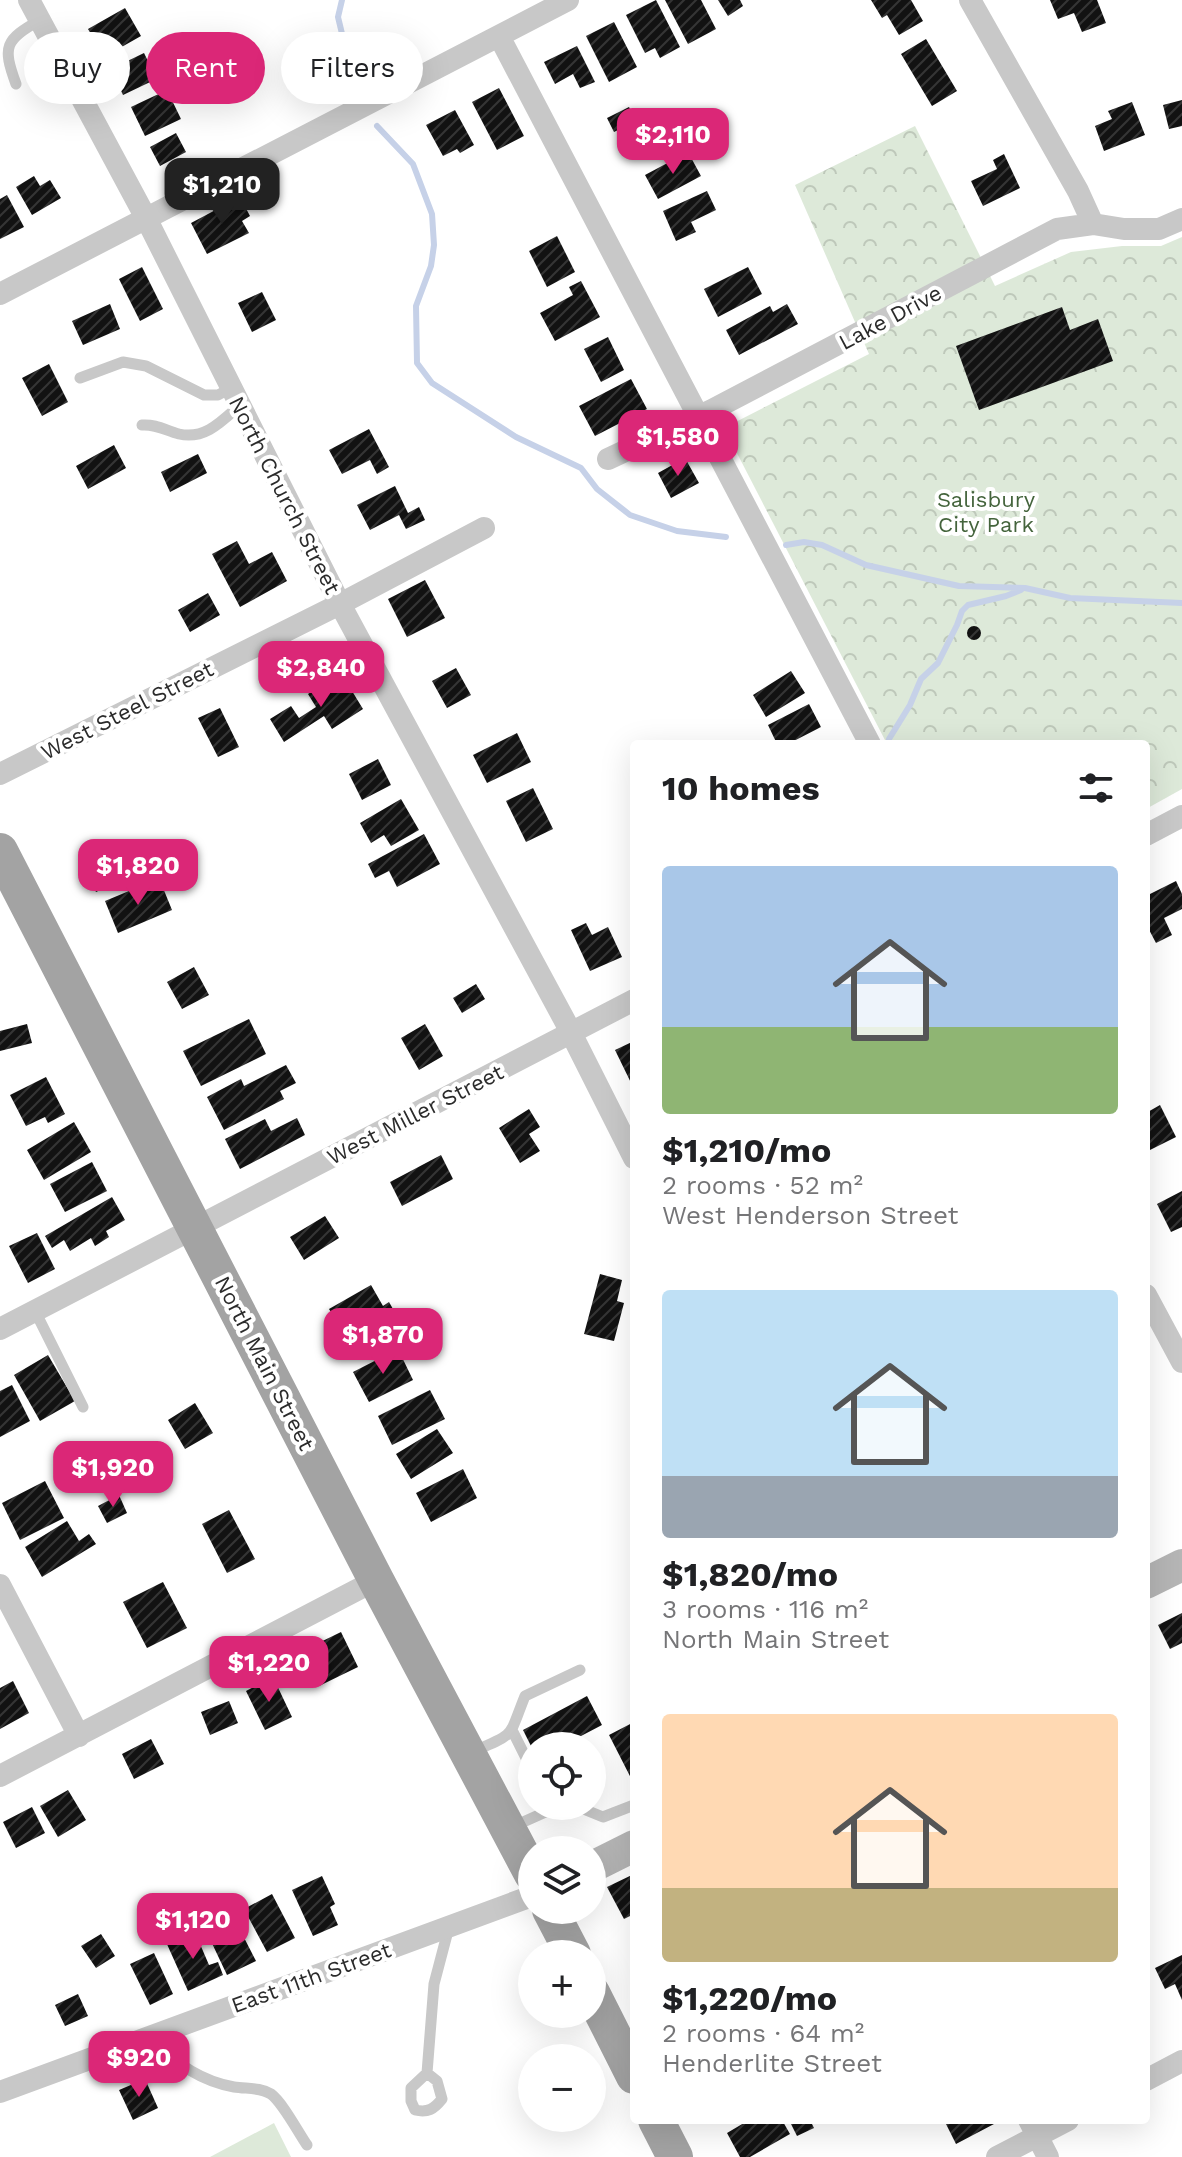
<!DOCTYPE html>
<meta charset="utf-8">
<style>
:root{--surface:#fff;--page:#f6f6f6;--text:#202124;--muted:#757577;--accent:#db2777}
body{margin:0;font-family:"Work Sans",sans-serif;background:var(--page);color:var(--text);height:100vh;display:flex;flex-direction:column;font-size:30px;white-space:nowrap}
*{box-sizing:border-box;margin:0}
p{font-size:26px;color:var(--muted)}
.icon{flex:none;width:44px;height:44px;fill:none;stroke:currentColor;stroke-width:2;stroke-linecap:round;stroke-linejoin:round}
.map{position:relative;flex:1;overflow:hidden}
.panel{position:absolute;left:630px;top:740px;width:520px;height:1384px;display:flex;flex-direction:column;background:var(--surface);border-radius:8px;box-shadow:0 8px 32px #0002}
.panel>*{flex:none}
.top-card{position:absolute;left:24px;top:32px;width:486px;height:72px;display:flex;gap:16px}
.buttons{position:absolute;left:518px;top:1732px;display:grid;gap:16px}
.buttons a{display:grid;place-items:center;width:88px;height:88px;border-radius:50%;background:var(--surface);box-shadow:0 8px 32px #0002;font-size:40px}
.price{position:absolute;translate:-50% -68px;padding:0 18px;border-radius:16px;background:var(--accent);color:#fff;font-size:26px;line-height:52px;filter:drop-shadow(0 2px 4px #0008)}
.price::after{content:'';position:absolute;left:50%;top:48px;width:24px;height:18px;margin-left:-12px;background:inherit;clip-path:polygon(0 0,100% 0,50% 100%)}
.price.active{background:#222;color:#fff}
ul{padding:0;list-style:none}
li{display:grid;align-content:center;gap:16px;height:424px;padding:0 32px}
li span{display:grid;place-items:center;height:248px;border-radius:8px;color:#555}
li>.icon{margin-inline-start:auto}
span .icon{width:144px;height:144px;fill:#fffc;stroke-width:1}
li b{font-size:34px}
h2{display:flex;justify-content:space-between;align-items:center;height:96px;padding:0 32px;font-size:34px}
.pill{padding:0 28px;border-radius:36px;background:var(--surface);box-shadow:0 8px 32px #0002;font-size:28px;line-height:72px}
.pill.active{background:var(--accent);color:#fff}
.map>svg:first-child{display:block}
.grass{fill:#dde9d9}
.park{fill:url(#park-crowns)}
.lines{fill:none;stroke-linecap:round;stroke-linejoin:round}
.stream{stroke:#c6d1e8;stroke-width:6}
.building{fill:url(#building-hatch)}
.lane{stroke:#c8c8c8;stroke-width:11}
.street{stroke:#c8c8c8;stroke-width:22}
.secondary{stroke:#b5b5b5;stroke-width:32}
.primary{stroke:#a3a3a3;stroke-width:36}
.labels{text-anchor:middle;stroke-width:8;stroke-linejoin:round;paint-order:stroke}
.street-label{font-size:22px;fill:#2b2b2b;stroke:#fff}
.park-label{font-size:22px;fill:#44643c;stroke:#fff}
</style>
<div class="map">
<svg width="1182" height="2157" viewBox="0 0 1182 2157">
<defs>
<pattern id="park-crowns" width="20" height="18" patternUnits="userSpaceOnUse" patternTransform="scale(2)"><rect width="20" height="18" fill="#dde9d9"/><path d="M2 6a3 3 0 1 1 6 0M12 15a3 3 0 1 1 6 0" fill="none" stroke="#bec8ba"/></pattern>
<pattern id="building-hatch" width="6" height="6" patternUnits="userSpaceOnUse" patternTransform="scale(2)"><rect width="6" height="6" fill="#121212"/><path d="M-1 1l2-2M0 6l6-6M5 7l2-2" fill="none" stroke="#353535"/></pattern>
</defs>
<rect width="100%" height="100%" fill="#fff"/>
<path class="grass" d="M274,2123L291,2157H210Z"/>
<path class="park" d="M915,126L995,286L1071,252L1122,246H1161L1182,237V789L1146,809V744H887L724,428L869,354L795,185Z"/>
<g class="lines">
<path class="stream" d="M342,0L338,17L355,88
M377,126L413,164L432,214L434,245L431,266L416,306L417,363L432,383L516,437L581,468L597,489L630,515L677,531L726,537
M786,545L804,542L822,545L866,565L959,586L1025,588L1070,598L1182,603
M889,739L910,705L921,679L938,663L957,625L962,611L968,605L1006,596L1021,590"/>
</g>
<path class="building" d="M656,0L680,47L660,58L655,48L645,53L626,15Z
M665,0H701L716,29L688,44Z
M718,0H740L743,6L728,16Z
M871,0H911L923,21L899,35L887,15L882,18Z
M1050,0H1097L1106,23L1082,32L1074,13L1058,19Z
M125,8L141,36L104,57L88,29Z
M614,22L637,67L609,82L586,36Z
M926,39L957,91L932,106L901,54Z
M577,46L595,82L580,88L573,74L555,84L544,62Z
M144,53L149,63L161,57L169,73L123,95L111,69Z
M499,88L524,136L497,150L472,102Z
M167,90L181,119L145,136L131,107Z
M1182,100V126L1169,129L1163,105Z
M1132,102L1145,135L1104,151L1095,126L1112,119L1108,111Z
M629,107L636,121L614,132L607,118Z
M455,110L474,145L460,153L457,149L443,156L426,125Z
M176,133L186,152L160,166L150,147Z
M688,152L701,176L658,199L645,175Z
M1004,154L1020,188L983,206L971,181L997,169L993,160Z
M34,176L40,186L50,180L61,198L32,215L16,187Z
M707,191L716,210L691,222L696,232L676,241L663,211Z
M7,195L24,227L0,239V199Z
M240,197L250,216L242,221L249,233L207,254L191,223Z
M557,236L575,272L547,287L529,251Z
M142,267L163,309L140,321L119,279Z
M748,267L762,294L718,317L704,289Z
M581,281L600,317L555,341L540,313L573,295L569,287Z
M262,292L276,320L252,332L238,303Z
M110,304L120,329L83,345L72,321Z
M787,304L798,324L739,355L726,330L770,306L773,312Z
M1062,307L1070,330L1098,319L1113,361L979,410L956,346Z
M608,337L624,370L601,382L584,349Z
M49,364L68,402L42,416L22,378Z
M631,379L647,409L595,436L579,406Z
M369,429L389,467L377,474L370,460L342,474L329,450Z
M114,445L126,468L88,489L76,466Z
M198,454L207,473L170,492L161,472Z
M685,458L699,483L671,498L658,473Z
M395,486L408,513L419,507L425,520L406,529L399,515L370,530L357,505Z
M237,541L249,564L272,552L287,581L240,607L212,554Z
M425,580L445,618L407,637L388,599Z
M208,593L220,615L190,632L178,610Z
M967 633a7 7 0 1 1 14 0a7 7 0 1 1-14 0Z
M456,668L471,695L447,708L432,681Z
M791,671L805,693L766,717L753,695Z
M341,673L363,709L332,729L324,716L284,742L270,719L291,706L299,718L316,707L308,694Z
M809,704L821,727L788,744H777L768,725Z
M220,708L239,747L218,757L198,718Z
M517,733L531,762L487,783L473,755Z
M378,759L391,785L362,800L349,774Z
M533,788L553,829L526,842L506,801Z
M401,799L419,830L391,846L384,835L371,843L360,823Z
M424,834L440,864L397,887L389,871L375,878L368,864Z
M123,846L136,873L96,892L83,865Z
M1176,881L1182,894V909L1164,918L1172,935L1156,943L1146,924V896Z
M161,883L172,910L118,933L105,901L141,886L143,890Z
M586,923L592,935L608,927L622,957L590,971L571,930Z
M194,967L209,995L182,1009L167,982Z
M476,984L485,999L462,1013L453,998Z
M249,1019L266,1054L201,1086L183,1051Z
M27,1024L32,1043L0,1051V1031Z
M425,1024L443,1056L419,1070L401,1038Z
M634,1041V1089L615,1050Z
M286,1065L296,1083L280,1091L284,1099L224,1130L207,1097L241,1079L244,1086Z
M46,1077L65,1114L48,1123L45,1117L26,1126L10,1095Z
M1160,1105L1176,1137L1146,1152V1113Z
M529,1109L540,1127L529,1134L540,1151L520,1163L499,1128Z
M297,1118L305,1135L240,1169L225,1139L265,1119L271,1131Z
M74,1122L91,1152L44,1180L27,1150Z
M441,1155L453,1179L402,1206L390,1182Z
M92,1162L107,1191L65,1212L50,1184Z
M1182,1191V1227L1171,1232L1157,1204Z
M112,1197L125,1220L106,1231L109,1237L95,1246L91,1238L70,1251L64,1240L52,1248L45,1236Z
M325,1216L339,1238L304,1260L290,1237Z
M37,1233L55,1269L28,1283L9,1246Z
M600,1274L622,1280L617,1301L624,1303L614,1341L584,1334Z
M371,1285L383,1306L389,1302L397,1316L350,1344L329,1309Z
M398,1349L413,1380L369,1402L353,1372Z
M48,1355L75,1401L40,1421L14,1375Z
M12,1385L30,1421L0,1437V1391Z
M430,1390L445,1419L392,1445L378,1416Z
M195,1403L213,1433L185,1449L168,1420Z
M437,1429L453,1453L411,1479L396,1454Z
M463,1469L477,1498L431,1522L416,1493Z
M45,1481L64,1518L20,1540L2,1503Z
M119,1495L127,1513L107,1523L98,1506Z
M229,1510L255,1559L227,1573L202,1524Z
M67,1521L79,1541L89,1534L96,1544L42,1577L25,1547Z
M163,1582L187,1628L147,1648L123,1602Z
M1182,1613V1643L1170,1649L1158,1625Z
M341,1632L358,1667L319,1686L302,1651Z
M273,1677L292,1717L265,1730L246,1691Z
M13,1681L29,1713L0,1729V1688Z
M587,1696L602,1725L562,1746H531L523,1730Z
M229,1701L238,1723L210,1735L201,1712Z
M634,1722V1784L609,1735Z
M151,1739L164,1764L134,1779L122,1754Z
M68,1790L86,1820L58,1837L40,1806Z
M32,1807L45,1833L16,1848L3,1822Z
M634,1874V1914L624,1919L607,1887Z
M322,1876L335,1904L330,1907L338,1925L313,1936L292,1890Z
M272,1894L295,1938L267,1952L244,1909Z
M237,1924L256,1961L227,1975L209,1937Z
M194,1930L209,1965L218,1962L223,1975L188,1991L166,1942Z
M101,1934L115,1956L96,1968L81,1946Z
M154,1953L173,1994L150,2005L130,1964Z
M1182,1955V2000L1175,1984L1165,1989L1155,1968Z
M78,1994L88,2016L65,2026L55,2005Z
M145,2079L158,2108L133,2120L119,2090Z
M749,2120H782L790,2134L750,2157H740L727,2133Z
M789,2120H810L814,2128L797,2136Z
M944,2120H992L994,2124L956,2144Z"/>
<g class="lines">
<path class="lane" d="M16,84C2,46 5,40 40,20
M80,378L123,362L146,366L204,395H218L231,388
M142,425C156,424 165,430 179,434C205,440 222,421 240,405
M35,1311L83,1407
M513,1732L532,1770
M472,1752C517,1733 508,1738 525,1696L580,1670
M576,1806L603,1817L634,1805
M512,1827L559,1806
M150,2037C173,2062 200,2081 234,2087C247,2089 260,2087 271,2094C283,2103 298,2132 307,2145
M427,2073L437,2081L442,2099C434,2109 428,2113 415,2110L411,2101V2088L427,2073L434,1984L449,1927"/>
<path class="street" d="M29,0L146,218L340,604L565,1021L634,1158
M970,0L1078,191L1093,224
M499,36L870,744
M0,294L568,0
M608,459L712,410L1057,229L1093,224L1124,229H1159L1182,219
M0,774L340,604L484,528
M1146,835L1182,816
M1146,1295L1182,1362
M0,1329L634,1000
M0,1585L79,1736
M0,1776L376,1580
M1146,2080L1182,2061
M0,2092L532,1896
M1029,2120L1048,2157
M997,2157L1068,2120"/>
<path class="secondary" d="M1146,1583L1182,1565
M592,1867L634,1846"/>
<path class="primary" d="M0,851L376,1580L532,1874
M550,1910L573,1954
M592,1993L634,2076
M656,2120L675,2157"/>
</g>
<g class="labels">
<g class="street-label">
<text transform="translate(890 317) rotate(-28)" y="8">Lake Drive</text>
<text transform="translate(285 495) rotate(63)" y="8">North Church Street</text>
<text transform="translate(127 710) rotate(-27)" y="8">West Steel Street</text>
<text transform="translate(415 1114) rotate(-27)" y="8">West Miller Street</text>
<text transform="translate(265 1363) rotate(63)" y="8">North Main Street</text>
<text transform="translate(311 1977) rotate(-20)" y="8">East 11th Street</text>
</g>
<g class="park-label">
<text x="986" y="507">Salisbury<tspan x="986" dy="25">City Park</tspan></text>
</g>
</g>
</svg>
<div class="buttons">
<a><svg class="icon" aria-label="locate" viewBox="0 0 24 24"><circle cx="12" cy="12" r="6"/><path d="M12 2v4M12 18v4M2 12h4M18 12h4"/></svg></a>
<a><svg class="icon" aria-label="layers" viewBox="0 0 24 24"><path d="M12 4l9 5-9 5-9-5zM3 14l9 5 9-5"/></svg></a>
<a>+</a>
<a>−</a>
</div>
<b class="price" style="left:673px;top:176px">$2,110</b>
<b class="price active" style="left:222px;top:226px">$1,210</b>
<b class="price" style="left:678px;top:478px">$1,580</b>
<b class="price" style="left:321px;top:709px">$2,840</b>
<b class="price" style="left:138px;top:907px">$1,820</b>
<b class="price" style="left:383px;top:1376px">$1,870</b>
<b class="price" style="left:113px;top:1509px">$1,920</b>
<b class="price" style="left:269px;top:1704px">$1,220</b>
<b class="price" style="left:193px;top:1961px">$1,120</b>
<b class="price" style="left:139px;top:2099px">$920</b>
<div class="top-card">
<a class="pill">Buy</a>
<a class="pill active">Rent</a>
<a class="pill">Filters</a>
</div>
<section class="panel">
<h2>10 homes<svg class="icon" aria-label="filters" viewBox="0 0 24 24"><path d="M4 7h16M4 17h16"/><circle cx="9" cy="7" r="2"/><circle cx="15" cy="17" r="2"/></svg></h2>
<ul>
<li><span style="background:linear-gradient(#a9c7e8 65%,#8fb573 0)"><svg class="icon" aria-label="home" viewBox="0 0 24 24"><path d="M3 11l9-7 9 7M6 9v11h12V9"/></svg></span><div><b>$1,210/mo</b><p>2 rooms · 52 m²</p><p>West Henderson Street</p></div></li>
<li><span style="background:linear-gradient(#bfe0f5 75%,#9aa5b1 0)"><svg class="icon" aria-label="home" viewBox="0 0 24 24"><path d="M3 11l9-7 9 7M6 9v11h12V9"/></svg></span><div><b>$1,820/mo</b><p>3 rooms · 116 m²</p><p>North Main Street</p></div></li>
<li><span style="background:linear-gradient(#ffd9b3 70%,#c2b280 0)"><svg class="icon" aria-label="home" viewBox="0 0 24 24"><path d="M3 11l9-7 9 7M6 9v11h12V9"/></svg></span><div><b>$1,220/mo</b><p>2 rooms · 64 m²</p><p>Henderlite Street</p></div></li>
</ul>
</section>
</div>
